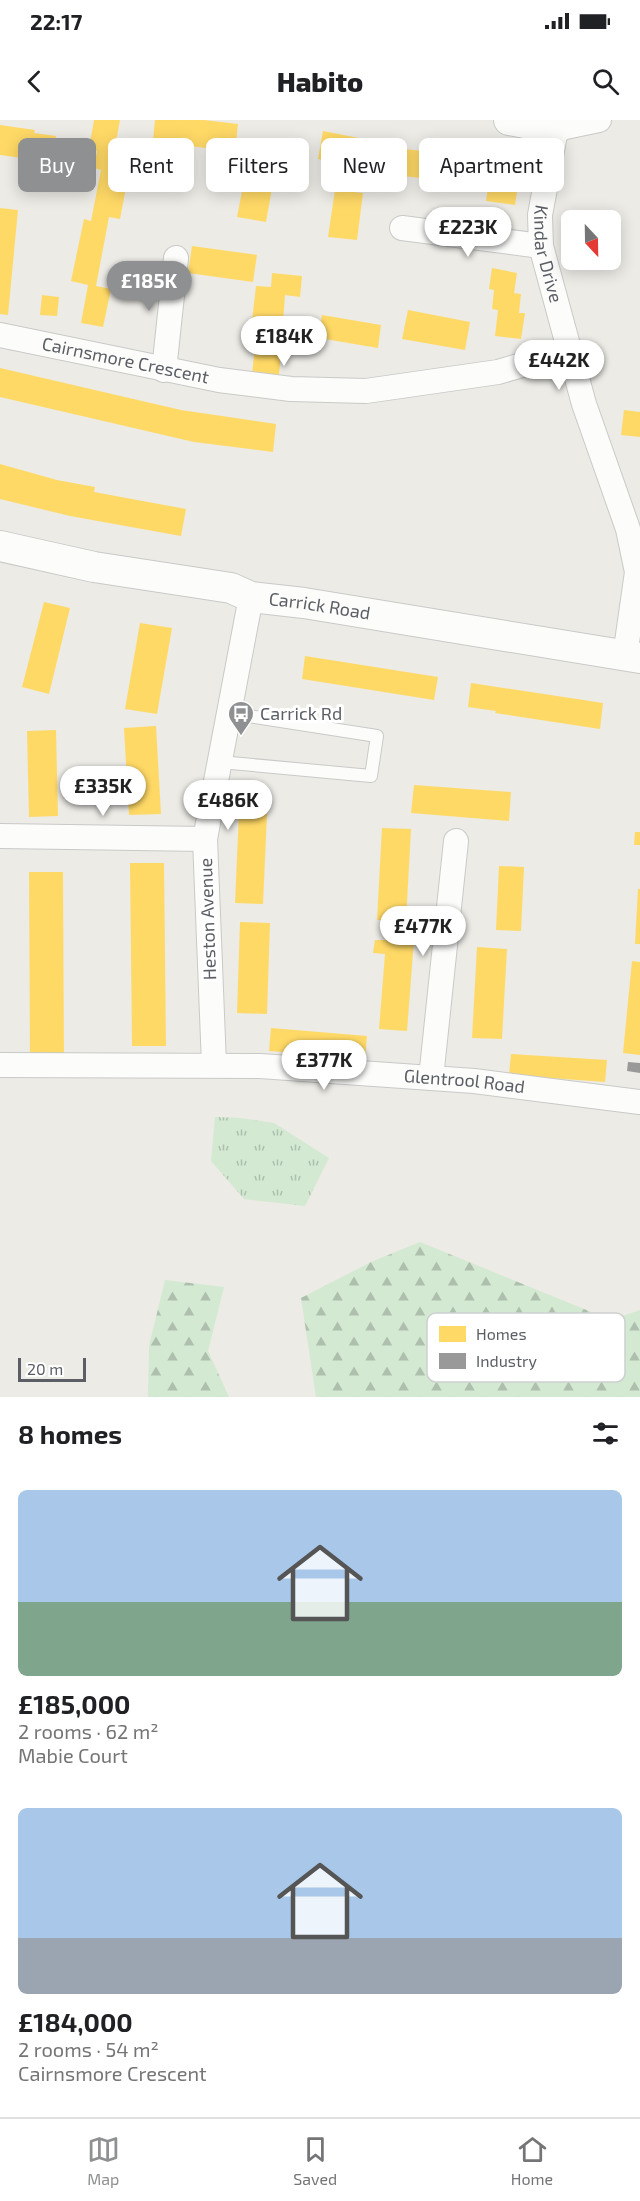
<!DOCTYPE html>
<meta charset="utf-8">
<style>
:root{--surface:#fff;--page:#f6f6f6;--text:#202124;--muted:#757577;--line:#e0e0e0;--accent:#8e9092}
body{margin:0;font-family:"Exo 2",sans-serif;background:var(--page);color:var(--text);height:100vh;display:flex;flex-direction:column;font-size:22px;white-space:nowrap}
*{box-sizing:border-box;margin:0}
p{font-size:20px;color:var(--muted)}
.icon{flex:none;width:33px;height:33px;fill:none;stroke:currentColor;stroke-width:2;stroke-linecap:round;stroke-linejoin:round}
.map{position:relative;height:1277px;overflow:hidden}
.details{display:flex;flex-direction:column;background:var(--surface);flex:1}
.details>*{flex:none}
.banner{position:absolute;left:18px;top:18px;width:604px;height:54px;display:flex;gap:12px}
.needle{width:39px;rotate:158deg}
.controls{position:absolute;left:561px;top:90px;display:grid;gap:12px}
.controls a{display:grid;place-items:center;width:60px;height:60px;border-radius:9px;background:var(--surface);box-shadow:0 3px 15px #0003;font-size:30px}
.scale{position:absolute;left:18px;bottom:15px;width:68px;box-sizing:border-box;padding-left:6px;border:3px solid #5b5f65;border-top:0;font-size:16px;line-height:21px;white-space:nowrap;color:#5b5f65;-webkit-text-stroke:4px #fff;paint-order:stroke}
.price{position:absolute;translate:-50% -51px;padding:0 14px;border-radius:21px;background:#fff;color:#222;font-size:20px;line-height:39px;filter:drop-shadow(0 2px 3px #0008)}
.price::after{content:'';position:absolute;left:50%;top:36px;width:18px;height:14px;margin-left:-9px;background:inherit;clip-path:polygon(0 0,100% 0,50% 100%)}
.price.selected{background:var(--accent);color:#fff}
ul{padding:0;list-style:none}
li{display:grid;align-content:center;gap:12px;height:318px;padding:0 18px}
li span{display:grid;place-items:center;height:186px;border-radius:9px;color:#555}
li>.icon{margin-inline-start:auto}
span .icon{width:108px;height:108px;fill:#fffc;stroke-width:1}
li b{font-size:26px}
h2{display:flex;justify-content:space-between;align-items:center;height:72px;padding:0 18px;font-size:26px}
.pill{padding:0 21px;border-radius:9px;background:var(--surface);box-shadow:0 3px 15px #0003;font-size:21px;line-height:54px}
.pill.selected{background:var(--accent);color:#fff}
.status{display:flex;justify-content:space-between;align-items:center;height:42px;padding:0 30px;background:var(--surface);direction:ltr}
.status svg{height:16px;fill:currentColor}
header{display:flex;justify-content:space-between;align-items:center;height:78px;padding:0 18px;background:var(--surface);font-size:27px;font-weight:800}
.menu{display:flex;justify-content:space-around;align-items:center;height:84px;border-top:2px solid var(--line);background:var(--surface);font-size:16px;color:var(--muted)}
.menu a{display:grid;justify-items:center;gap:3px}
.menu .selected{color:var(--accent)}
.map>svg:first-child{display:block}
.grass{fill:url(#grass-tufts)}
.forest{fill:url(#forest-firs)}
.homes{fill:#ffd966}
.industry{fill:#999}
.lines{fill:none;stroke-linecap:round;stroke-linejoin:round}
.service-casing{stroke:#c9c9c8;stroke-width:14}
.minor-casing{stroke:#c9c9c8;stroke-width:26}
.tertiary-casing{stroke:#c9c9c8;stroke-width:32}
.service{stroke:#fcfcfb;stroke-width:12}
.minor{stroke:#fcfcfb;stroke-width:24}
.tertiary{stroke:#fcfcfb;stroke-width:30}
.labels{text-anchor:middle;stroke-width:6;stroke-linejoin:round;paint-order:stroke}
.street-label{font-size:18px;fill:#5b5f65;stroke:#fff}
.poi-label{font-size:18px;fill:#5b5f65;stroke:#fff;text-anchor:start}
.key{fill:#fff;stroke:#cecfd1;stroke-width:1.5}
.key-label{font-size:16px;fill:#5b5f65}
</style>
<div class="status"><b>22:17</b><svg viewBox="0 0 49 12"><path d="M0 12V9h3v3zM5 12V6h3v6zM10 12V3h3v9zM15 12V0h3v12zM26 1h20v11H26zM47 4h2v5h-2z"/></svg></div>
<header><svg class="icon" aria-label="back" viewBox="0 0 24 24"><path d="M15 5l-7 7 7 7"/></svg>Habito<svg class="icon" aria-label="search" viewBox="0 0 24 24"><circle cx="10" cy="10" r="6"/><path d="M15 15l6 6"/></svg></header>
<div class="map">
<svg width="640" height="1277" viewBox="0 0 640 1277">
<defs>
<pattern id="grass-tufts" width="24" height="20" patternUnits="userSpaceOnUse" patternTransform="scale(1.5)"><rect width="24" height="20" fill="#d3e9d1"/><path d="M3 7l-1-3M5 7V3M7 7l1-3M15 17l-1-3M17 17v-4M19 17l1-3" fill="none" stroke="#aec0ad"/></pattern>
<pattern id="forest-firs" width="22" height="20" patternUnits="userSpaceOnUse" patternTransform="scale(1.5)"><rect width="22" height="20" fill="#d3e9d1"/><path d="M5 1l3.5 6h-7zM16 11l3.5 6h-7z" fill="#aec0ad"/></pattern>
</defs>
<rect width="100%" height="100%" fill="#ecebe6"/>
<path class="grass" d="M215,997L240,998L274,1003L329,1038L305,1086L244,1079L211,1041Z"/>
<path class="forest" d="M420,1122L611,1200L640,1190V1277H316L301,1178L371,1142Z
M165,1160L224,1167L208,1231L229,1277H148L149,1226Z"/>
<path class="homes" d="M94,0H120L114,33L122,35L119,51L129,52L120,99L109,97L96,166L111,169L103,207L81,203L88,165L71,161L84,99L91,101L101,50L94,48L97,31L89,29Z
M155,0H204L238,4L235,32L153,21Z
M0,5L35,10L34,13L56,16L52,42L0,35Z
M323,11L384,23L383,27L464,35L460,63L379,53L380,49L318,39Z
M263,18L290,22L287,42L277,40L266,102L237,97L249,36L260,38Z
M492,40L521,45L515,85L486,81Z
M335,70L363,73L357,120L328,117Z
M0,88L18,90L8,195L0,194Z
M192,126L257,135L253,162L188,153Z
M492,148L517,153L514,173L521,174L519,193H525L521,219L495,216L498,190L492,189L494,170L489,169Z
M272,153L302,156L300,177L285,175L279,255L252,253L255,228L249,227L256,166L271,167Z
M42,175L59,177L57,196L40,195Z
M408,190L470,202L465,230L402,219Z
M322,195L381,205L378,228L319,218Z
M0,248L181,290L276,304L273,332L194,322L0,277Z
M624,290L640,292V317L621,315Z
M0,344L57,360L95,367L94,372L186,389L181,416L70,396L0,379Z
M44,482L70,488L49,574L22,567Z
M140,503L172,508L157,594L125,589Z
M305,536L438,557L434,580L302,559Z
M471,563L603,583L600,609L495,593L496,591L468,587Z
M156,606L161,694L129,695L124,608Z
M56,610L58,696L29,697L27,611Z
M414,665L511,672L509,701L411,693Z
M239,692L267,694L263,784L235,783Z
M382,708L411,709L406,801L377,800Z
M635,712H640V725H634Z
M130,743H164L166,926H132Z
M499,746L524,747L521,811L496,810Z
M29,752H63L64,938H30Z
M638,769H640V824H635Z
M240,802L270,803L267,894L237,893Z
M386,818L414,820L407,911L379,909L385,834L373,833L375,820H386Z
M477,827L507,829L502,919L472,918Z
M632,841L640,842V935L623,933Z
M271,908L367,916L365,938L269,931Z
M511,934L607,940L605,962L509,955Z"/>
<path class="industry" d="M628,942L640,943V953L627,951Z"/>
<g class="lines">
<defs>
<path id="service" d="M220,642L371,656L377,616L229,593"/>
<g id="minor">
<path id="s1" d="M599,0L556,9L540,95L541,126L584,284L628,409L637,452L625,536"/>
<path d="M402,108L541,126"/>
<path id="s2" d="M0,215L219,260L291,269L366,271L498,252L570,231"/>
<path d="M164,250L176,138"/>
<path d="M0,716L205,719"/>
<path id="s3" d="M0,945L260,946L474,961L640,982"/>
<path d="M214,945L205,719L251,477"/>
<path d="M431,958L456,721"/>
</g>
<g id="tertiary">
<path d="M509,0L556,9"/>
<path id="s4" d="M0,426L94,447L231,468L251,477L304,483L640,538"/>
</g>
</defs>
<use href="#service" class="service-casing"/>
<use href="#minor" class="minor-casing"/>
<use href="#tertiary" class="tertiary-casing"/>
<use href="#service" class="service"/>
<use href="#minor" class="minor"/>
<use href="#tertiary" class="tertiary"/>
</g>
<defs>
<symbol id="bus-pin" viewBox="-11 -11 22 30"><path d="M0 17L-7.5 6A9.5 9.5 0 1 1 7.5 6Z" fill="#8e9092" stroke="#fff"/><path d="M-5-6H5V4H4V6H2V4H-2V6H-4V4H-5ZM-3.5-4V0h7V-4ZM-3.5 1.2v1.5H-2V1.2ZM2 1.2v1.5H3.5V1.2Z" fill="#fff"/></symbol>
</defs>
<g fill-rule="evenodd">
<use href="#bus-pin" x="226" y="579" width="30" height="40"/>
</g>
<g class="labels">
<g class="street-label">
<text dy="6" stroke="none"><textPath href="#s1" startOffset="171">Kindar Drive</textPath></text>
<text dy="6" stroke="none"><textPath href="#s2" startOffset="128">Cairnsmore Crescent</textPath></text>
<text dy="6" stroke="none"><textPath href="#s4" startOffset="326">Carrick Road</textPath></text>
<text transform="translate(208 799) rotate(-92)" y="6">Heston Avenue</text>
<text dy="6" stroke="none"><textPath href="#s3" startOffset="465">Glentrool Road</textPath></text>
</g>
<g class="poi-label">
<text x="260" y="600">Carrick Rd</text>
</g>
</g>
<rect x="427" y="1193" width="198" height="69" rx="9" class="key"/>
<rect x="439" y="1206" width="27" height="16" fill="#ffd966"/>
<rect x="439" y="1233" width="27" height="16" fill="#999"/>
<g class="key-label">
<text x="476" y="1220">Homes</text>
<text x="476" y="1247">Industry</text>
</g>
</svg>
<div class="controls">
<a><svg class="needle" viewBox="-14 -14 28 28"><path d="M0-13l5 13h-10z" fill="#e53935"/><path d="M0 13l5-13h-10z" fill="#757577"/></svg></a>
</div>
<div class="scale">20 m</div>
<b class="price" style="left:468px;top:138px">£223K</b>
<b class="price selected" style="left:149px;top:192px">£185K</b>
<b class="price" style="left:284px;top:247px">£184K</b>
<b class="price" style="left:559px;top:271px">£442K</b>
<b class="price" style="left:103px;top:697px">£335K</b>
<b class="price" style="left:228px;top:711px">£486K</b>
<b class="price" style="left:423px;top:837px">£477K</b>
<b class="price" style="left:324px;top:971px">£377K</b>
<div class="banner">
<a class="pill selected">Buy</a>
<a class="pill">Rent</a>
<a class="pill">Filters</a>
<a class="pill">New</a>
<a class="pill">Apartment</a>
</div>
</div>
<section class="details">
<h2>8 homes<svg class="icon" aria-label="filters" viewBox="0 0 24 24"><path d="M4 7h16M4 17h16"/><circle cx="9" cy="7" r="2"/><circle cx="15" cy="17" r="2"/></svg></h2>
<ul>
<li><span style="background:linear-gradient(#a9c7e8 60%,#7fa58c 0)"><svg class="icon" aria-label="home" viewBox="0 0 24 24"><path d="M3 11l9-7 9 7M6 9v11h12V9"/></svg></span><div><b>£185,000</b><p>2 rooms · 62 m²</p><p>Mabie Court</p></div></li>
<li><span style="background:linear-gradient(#a9c7e8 70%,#9aa5b1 0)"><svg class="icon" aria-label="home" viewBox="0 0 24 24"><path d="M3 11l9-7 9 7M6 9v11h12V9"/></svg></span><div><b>£184,000</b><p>2 rooms · 54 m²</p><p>Cairnsmore Crescent</p></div></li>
</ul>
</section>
<nav class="menu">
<a class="selected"><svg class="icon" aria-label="map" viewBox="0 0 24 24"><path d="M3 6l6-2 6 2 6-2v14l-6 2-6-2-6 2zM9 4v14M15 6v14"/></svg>Map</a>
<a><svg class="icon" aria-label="saved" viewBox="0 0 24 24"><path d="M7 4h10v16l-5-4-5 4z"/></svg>Saved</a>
<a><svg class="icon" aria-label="home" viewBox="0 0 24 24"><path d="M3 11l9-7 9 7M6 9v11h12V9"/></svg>Home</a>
</nav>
